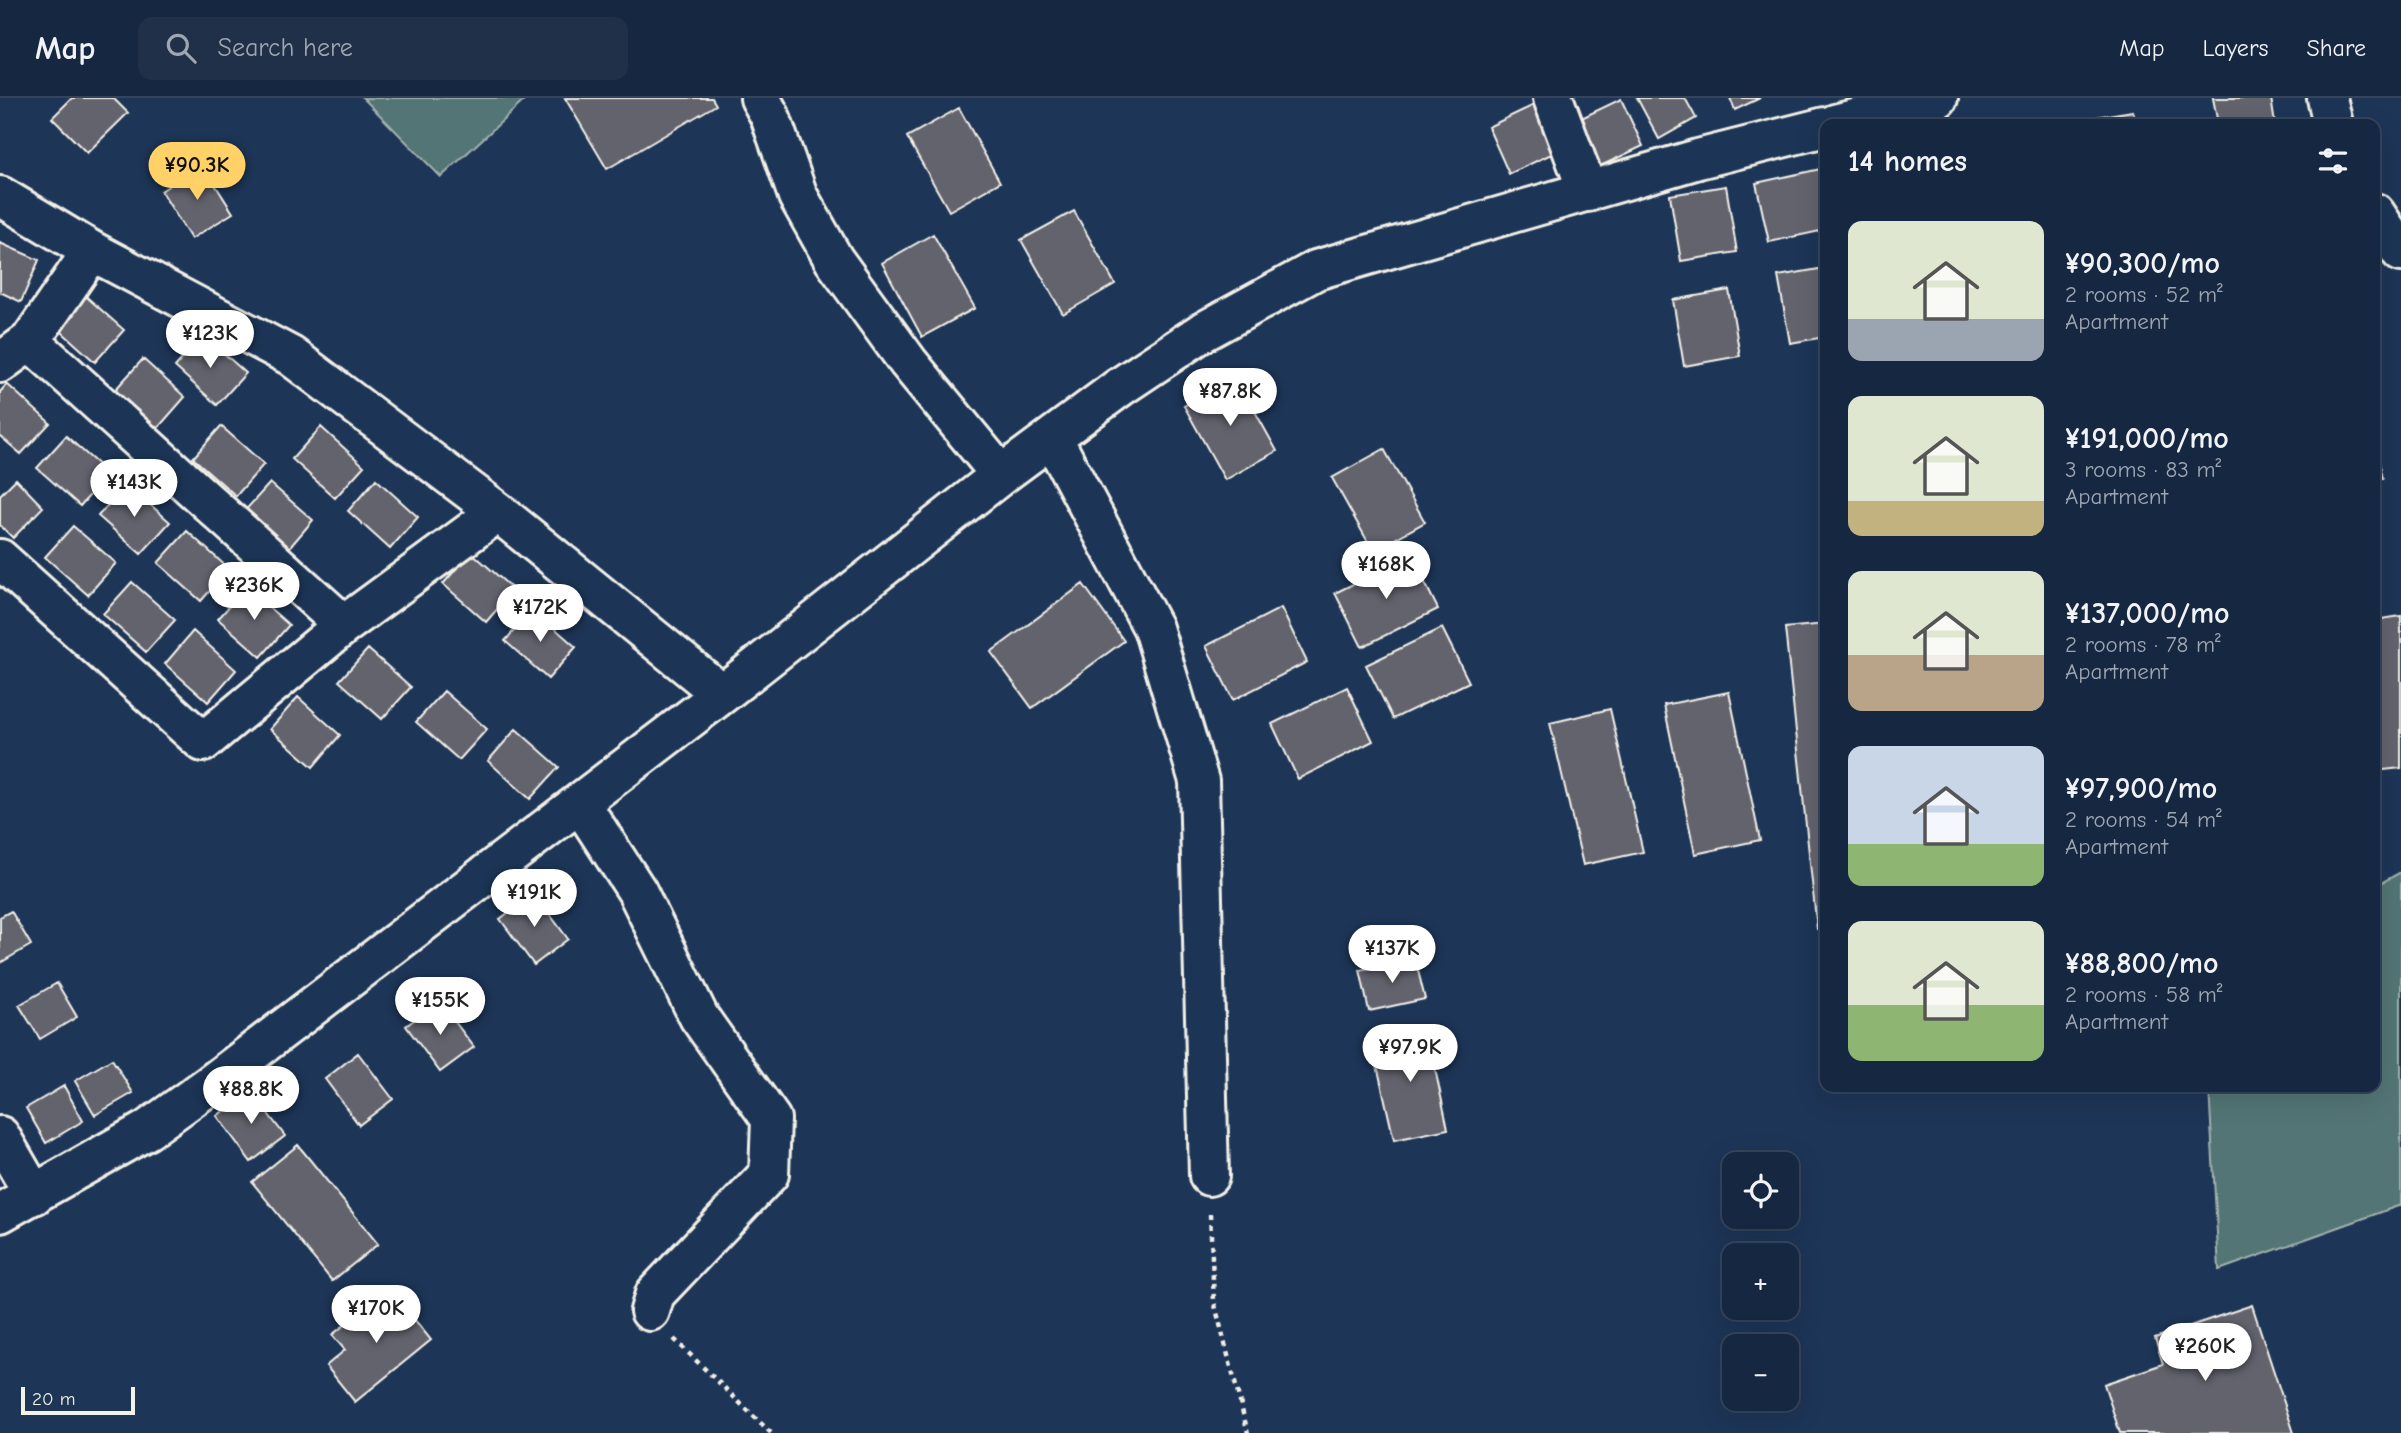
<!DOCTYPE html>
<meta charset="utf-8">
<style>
:root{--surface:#162841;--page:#1f3048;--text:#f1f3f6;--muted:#9ea6b1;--line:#35445a;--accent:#ffd166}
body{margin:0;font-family:"Comic Neue",sans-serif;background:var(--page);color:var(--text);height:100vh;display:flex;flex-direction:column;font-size:26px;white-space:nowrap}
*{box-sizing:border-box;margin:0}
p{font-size:23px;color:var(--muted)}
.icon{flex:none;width:38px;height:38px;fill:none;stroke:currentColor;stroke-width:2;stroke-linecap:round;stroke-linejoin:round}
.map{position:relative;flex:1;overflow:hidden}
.side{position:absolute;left:1820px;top:21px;width:560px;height:973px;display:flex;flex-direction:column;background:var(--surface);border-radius:14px;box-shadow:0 7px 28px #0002,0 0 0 2px var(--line)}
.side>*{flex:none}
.buttons{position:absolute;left:1722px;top:1054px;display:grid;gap:14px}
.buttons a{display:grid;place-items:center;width:77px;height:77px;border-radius:14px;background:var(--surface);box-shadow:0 7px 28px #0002,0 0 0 2px var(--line);font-size:35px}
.scale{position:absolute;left:21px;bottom:18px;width:114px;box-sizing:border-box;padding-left:7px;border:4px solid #f4f1e8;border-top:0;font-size:19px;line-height:24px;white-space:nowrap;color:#f4f1e8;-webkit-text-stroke:5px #1d3557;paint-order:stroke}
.price{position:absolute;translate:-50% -60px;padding:0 16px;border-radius:24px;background:#fff;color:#222;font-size:23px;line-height:46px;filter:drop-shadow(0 2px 4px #0008)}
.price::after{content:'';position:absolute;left:50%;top:42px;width:21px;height:16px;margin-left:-10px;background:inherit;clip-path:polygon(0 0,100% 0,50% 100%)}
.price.current{background:var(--accent);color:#111}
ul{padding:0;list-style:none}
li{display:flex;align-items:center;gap:21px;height:175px;padding:0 28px}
li span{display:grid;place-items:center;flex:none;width:196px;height:140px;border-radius:14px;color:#555}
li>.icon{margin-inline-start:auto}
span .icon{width:84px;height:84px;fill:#fffc;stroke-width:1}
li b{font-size:30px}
h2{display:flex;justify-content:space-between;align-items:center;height:84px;padding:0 28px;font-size:30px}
header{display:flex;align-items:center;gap:42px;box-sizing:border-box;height:98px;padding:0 35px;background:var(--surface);border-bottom:2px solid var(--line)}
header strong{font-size:33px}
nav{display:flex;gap:38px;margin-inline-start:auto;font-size:24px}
.search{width:490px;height:63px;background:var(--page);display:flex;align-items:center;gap:18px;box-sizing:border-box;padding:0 24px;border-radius:14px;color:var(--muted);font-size:26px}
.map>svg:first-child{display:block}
.green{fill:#527474;stroke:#a3b2ae;stroke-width:2}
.building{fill:#64636e;stroke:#f4f1e8;stroke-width:2}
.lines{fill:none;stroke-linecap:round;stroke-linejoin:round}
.minor-casing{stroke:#f4f1e8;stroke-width:44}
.path{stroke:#f4f1e8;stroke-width:4.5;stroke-dasharray:5 5;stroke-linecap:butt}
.minor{stroke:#1d3557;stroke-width:38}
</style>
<header>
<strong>Map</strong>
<div class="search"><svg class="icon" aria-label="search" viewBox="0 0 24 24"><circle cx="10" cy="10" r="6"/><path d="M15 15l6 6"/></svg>Search here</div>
<nav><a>Map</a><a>Layers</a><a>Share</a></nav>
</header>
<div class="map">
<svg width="2401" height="1335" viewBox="0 0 2401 1335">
<rect width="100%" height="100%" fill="#1d3557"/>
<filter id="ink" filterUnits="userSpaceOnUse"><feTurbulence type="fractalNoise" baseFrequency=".0143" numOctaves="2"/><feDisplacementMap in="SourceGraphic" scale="14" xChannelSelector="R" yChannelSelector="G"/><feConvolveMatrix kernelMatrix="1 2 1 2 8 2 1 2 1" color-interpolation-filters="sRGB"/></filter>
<g filter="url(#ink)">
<path class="green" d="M363,0H527L441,79Z
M2401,774V1107L2219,1172L2209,989H2375V788Z"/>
<path class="building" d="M72,0H113L128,15L87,55L52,20Z
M565,0H712L716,7L607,71Z
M1637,0H1685L1696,20L1659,41Z
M1730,0H1760L1735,12Z
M2213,0H2271L2275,26H2218Z
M1621,1L1643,48L1592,72L1571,25Z
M1538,5L1560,52L1509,76L1488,29Z
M959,10L1000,84L949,113L907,39Z
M2133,13L2136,26H2078L2077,22Z
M202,66L233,115L191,141L161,93Z
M1825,70V132L1769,144L1756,85Z
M1726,88L1737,154L1681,163L1670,97Z
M1074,113L1115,186L1063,216L1021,142Z
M933,136L975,210L922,239L882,165Z
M0,145L39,162L21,204L0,194Z
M1825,170V239L1790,245L1778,178Z
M1729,192L1740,258L1684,268L1673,202Z
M81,194L124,232L95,264L53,226Z
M203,237L246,275L217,307L175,269Z
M143,261L185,299L157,331L114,293Z
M1236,279L1277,353L1225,382L1184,308Z
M7,286L50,325L21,356L0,338V294Z
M221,328L264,366L236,398L193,360Z
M321,329L364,368L335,400L292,361Z
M66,338L109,376L80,408L37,370Z
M2375,345L2383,381L2375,382Z
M1384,351L1425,424L1373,453L1332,380Z
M16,381L43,409L13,440L0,427V397Z
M376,381L418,419L390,451L348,413Z
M270,385L313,422L285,455L241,417Z
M127,386L170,424L141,456L98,418Z
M73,428L116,465L88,497L45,459Z
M187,433L229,471L201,503L158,465Z
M471,454L514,492L486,524L443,486Z
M1411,457L1438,511L1362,549L1335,495Z
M132,484L175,522L146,554L103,516Z
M1083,486L1124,543L1032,610L991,554Z
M246,489L289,527L261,559L218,521Z
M1281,510L1307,564L1233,602L1206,548Z
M533,511L576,549L548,581L505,543Z
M2401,518V670L2375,673V522Z
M1825,526V830L1817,831L1785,530Z
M1442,530L1469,584L1393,621L1366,567Z
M193,533L236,572L208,604L165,566Z
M368,551L411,589L382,621L339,583Z
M1347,589L1373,643L1298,681L1272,626Z
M444,593L487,631L459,662L416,624Z
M1729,594L1760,742L1695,756L1664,607Z
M298,599L340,637L313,669L270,631Z
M1610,611L1643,754L1583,767L1550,625Z
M516,631L559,669L530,701L488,663Z
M534,795L568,841L534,867L500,821Z
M11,813L31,847L0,865V819Z
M1415,860L1425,901L1369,913L1360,872Z
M57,885L77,919L40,941L19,907Z
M439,903L474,949L440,974L406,928Z
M1426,929L1448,1031L1394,1042L1371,941Z
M358,955L393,1001L359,1027L325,981Z
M112,961L133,995L95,1017L75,983Z
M64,988L83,1023L46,1045L26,1010Z
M250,992L285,1038L251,1064L217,1018Z
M298,1047L378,1146L332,1183L252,1084Z
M390,1191L431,1242L355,1304L326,1268L345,1252L332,1237Z
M2252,1207L2294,1335H2120L2104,1286L2163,1266L2155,1240Z"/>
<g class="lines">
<defs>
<path id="minor" d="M760,0L770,18L798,98L834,162L908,264L1001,377
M1553,0L1588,94
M2327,0L2333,26
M1835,26L1938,0
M0,98L92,153L291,258L498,414L722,596
M2375,115L2401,154
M30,243L344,527
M0,265L30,243L92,153
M1053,341L1153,530L1199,683L1209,1078
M0,461L203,644L344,527L498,414
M580,705L637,793L699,919L771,1021L769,1076L655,1196L650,1213
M0,1038L34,1097
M0,1115L147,1032L211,986L722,596L1001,377L1120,289L1201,235L1316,172L1698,61L1825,29"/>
</defs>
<use href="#minor" class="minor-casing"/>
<path class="path" d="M1210,1116L1214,1203L1248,1335
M674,1241L771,1335"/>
<use href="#minor" class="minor"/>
</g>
</g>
</svg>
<div class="buttons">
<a><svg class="icon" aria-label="locate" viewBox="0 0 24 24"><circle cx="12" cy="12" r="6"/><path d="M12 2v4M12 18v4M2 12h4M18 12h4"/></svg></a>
<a>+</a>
<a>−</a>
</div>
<div class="scale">20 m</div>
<b class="price current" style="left:197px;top:104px">¥90.3K</b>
<b class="price" style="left:210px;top:272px">¥123K</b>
<b class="price" style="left:1230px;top:330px">¥87.8K</b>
<b class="price" style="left:134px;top:421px">¥143K</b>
<b class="price" style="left:1386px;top:503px">¥168K</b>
<b class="price" style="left:254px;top:524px">¥236K</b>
<b class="price" style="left:540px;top:546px">¥172K</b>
<b class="price" style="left:534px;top:831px">¥191K</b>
<b class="price" style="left:1392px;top:887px">¥137K</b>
<b class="price" style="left:440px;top:939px">¥155K</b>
<b class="price" style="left:1410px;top:986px">¥97.9K</b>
<b class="price" style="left:251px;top:1028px">¥88.8K</b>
<b class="price" style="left:376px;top:1247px">¥170K</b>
<b class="price" style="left:2205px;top:1285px">¥260K</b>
<section class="side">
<h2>14 homes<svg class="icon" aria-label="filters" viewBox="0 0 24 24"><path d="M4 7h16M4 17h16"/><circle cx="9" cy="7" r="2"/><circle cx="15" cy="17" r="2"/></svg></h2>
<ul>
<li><span style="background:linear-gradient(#dfe7d0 70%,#9aa5b1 0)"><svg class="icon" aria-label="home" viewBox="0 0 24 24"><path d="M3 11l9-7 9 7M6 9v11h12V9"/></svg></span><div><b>¥90,300/mo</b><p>2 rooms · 52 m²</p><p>Apartment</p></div></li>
<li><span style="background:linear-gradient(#dfe7d0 75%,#c2b280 0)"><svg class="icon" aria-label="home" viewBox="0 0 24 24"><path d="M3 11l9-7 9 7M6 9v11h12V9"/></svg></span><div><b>¥191,000/mo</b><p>3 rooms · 83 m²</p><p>Apartment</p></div></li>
<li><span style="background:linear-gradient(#dfe7d0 60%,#b9a48a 0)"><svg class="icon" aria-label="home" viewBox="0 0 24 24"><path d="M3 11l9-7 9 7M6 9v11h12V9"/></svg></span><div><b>¥137,000/mo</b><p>2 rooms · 78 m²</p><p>Apartment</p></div></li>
<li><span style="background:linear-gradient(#c9d6e8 70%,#8fb573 0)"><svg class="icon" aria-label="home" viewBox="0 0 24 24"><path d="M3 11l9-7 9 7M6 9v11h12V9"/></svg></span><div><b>¥97,900/mo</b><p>2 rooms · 54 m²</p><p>Apartment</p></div></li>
<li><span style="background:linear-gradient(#dfe7d0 60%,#8fb573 0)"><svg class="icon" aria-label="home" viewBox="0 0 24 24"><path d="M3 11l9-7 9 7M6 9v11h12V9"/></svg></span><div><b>¥88,800/mo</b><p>2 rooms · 58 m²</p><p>Apartment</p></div></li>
</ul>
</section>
</div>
